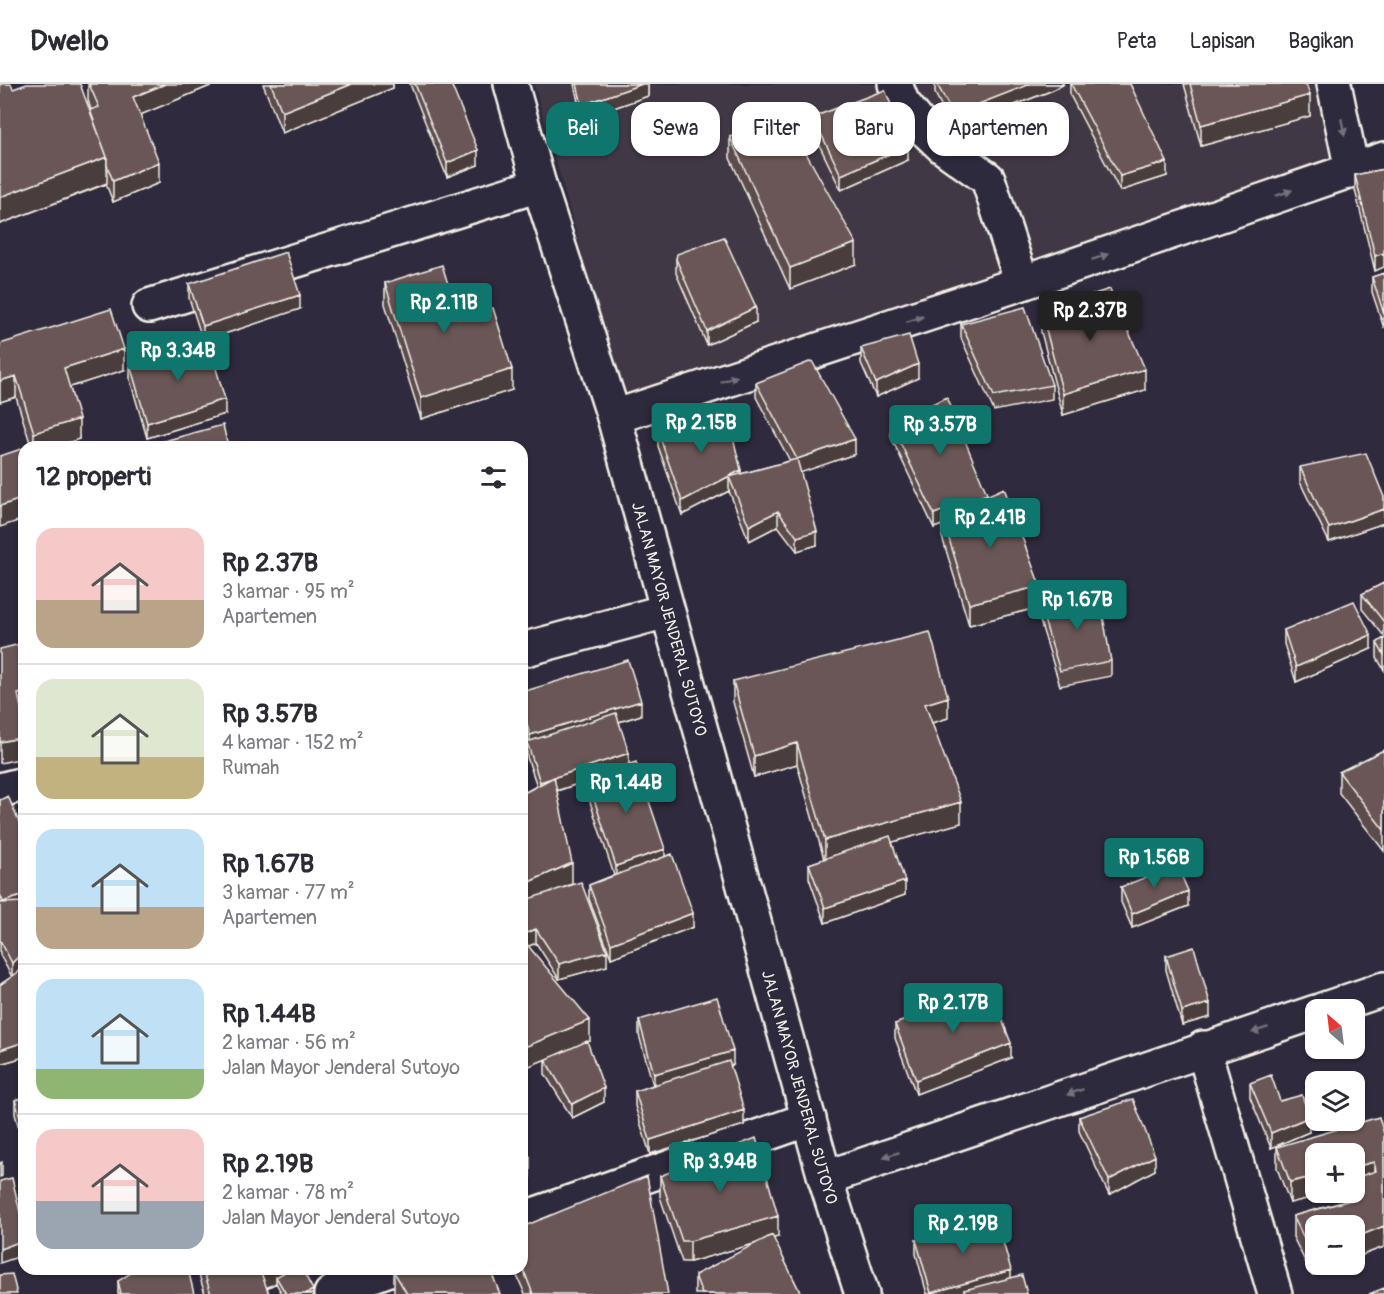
<!DOCTYPE html>
<html lang="id">
<meta charset="utf-8">
<style>
:root{--surface:#fff;--page:#f7f7f7;--text:#2b2b33;--muted:#7c7c81;--line:#e1e1e2;--accent:#0f766e}
body{margin:0;font-family:Pangolin,sans-serif;background:var(--page);color:var(--text);height:100vh;display:flex;flex-direction:column;font-size:22px;white-space:nowrap}
*{box-sizing:border-box;margin:0}
p{font-size:20px;color:var(--muted)}
.icon{flex:none;width:33px;height:33px;fill:none;stroke:currentColor;stroke-width:2;stroke-linecap:round;stroke-linejoin:round}
.map{position:relative;flex:1;overflow:hidden}
.drawer{position:absolute;left:18px;top:357px;width:510px;height:834px;display:flex;flex-direction:column;background:var(--surface);border-radius:18px;box-shadow:0 2px 4px #0004}
.drawer>*{flex:none}
.banner{position:absolute;left:546px;top:18px;width:570px;height:54px;display:flex;gap:12px}
.needle{width:39px;rotate:332deg}
.fabs{position:absolute;left:1305px;top:915px;display:grid;gap:12px}
.fabs a{display:grid;place-items:center;width:60px;height:60px;border-radius:12px;background:var(--surface);box-shadow:0 2px 4px #0004;font-size:30px}
.price{position:absolute;translate:-50% -51px;padding:0 14px;border-radius:6px;background:var(--accent);color:#fff;font-size:20px;line-height:39px;filter:drop-shadow(0 2px 3px #0008)}
.price::after{content:'';position:absolute;left:50%;top:36px;width:18px;height:14px;margin-left:-9px;background:inherit;clip-path:polygon(0 0,100% 0,50% 100%)}
.price.active{background:#222;color:#fff}
ul{padding:0;list-style:none}
li{display:flex;align-items:center;gap:18px;height:150px;padding:0 18px}
li+li{border-top:2px solid var(--line)}
li span{display:grid;place-items:center;flex:none;width:168px;height:120px;border-radius:18px;color:#555}
li>.icon{margin-inline-start:auto}
span .icon{width:72px;height:72px;fill:#fffc;stroke-width:1}
li b{font-size:26px}
h2{display:flex;justify-content:space-between;align-items:center;height:72px;padding:0 18px;font-size:26px}
.pill{padding:0 21px;border-radius:18px;background:var(--surface);box-shadow:0 2px 4px #0004;font-size:21px;line-height:54px}
.pill.active{background:var(--accent);color:#fff}
header{display:flex;align-items:center;gap:36px;box-sizing:border-box;height:84px;padding:0 30px;background:var(--surface);border-bottom:2px solid var(--line)}
header strong{font-size:28px}
nav{display:flex;gap:33px;margin-inline-start:auto;font-size:21px}
.map>svg:first-child{display:block}
.built{fill:#413845}
.lines{fill:none;stroke-linecap:round;stroke-linejoin:round}
.street-casing{stroke:#f4f1e8;stroke-width:38}
.secondary-casing{stroke:#f4f1e8;stroke-width:38}
.street{stroke:#2f2a3d;stroke-width:33}
.secondary{stroke:#2f2a3d;stroke-width:33}
.wall{fill:#5b4b4b;stroke:#f4f1e8;stroke-width:1.5}
.shaded-wall{fill:#4a3d3d;stroke:#f4f1e8;stroke-width:1.5}
.building{fill:#6a5757;stroke:#f4f1e8;stroke-width:1.5}
.oneway{fill:#747079}
.labels{text-anchor:middle;stroke-width:4.5;stroke-linejoin:round;paint-order:stroke}
.street-label{font-size:16px;fill:#f4f1e8;stroke:#2f2a3d}
</style>
<header>
<strong>Dwello</strong>
<nav><a>Peta</a><a>Lapisan</a><a>Bagikan</a></nav>
</header>
<div class="map">
<svg width="1384" height="1210" viewBox="0 0 1384 1210">
<rect width="100%" height="100%" fill="#2f2a3d"/>
<filter id="ink" filterUnits="userSpaceOnUse"><feTurbulence type="fractalNoise" baseFrequency=".0167" numOctaves="2"/><feDisplacementMap in="SourceGraphic" scale="12" xChannelSelector="R" yChannelSelector="G"/><feConvolveMatrix kernelMatrix="1 2 1 2 8 2 1 2 1" color-interpolation-filters="sRGB"/></filter>
<g filter="url(#ink)">
<path class="built" d="M534,0H1347L1369,78L626,324Z"/>
<g class="lines">
<defs>
<path id="street" d="M895,0L902,18L921,42L942,62L988,95L1022,199
M1334,0L1352,86
M149,222L539,101
M522,566L667,527
M0,706L24,700
M1322,926L1384,905
M1203,964L1275,1210
M825,1094L1316,928
M522,1135L809,1035
M331,1210L341,1203L389,1185"/>
<g id="secondary">
<path id="s1" d="M511,0L539,101L614,333L825,1094L862,1210"/>
<path d="M614,333L1022,199L1384,75"/>
</g>
</defs>
<use href="#street" class="street-casing"/>
<use href="#secondary" class="secondary-casing"/>
<use href="#street" class="street"/>
<use href="#secondary" class="secondary"/>
</g>
<path class="wall" d="M88,0H215L140,31L159,99L113,118L106,100L0,140L13,5L90,26H91L88,16Z
M263,0H393V4L282,49Z
M410,0H451L478,81L447,93Z
M574,0H648V12L582,35Z
M935,0H1064L1053,6L953,45L935,9Z
M1070,0H1130L1167,92L1120,107L1070,11Z
M1184,0H1306L1310,32L1201,62Z
M813,33L908,76L841,106L813,48Z
M730,53L856,180L790,205L730,74Z
M1384,85L1375,187L1355,106V91Z
M676,175L756,238L707,261L676,189Z
M1384,189V244L1372,208V193Z
M385,199L512,306L421,335L385,220Z
M189,200L300,225L203,257L189,214Z
M1041,227L1145,306L1063,331L1041,248Z
M961,240L1052,301V315L994,327L961,254Z
M0,260L124,286L70,303L79,355L31,362L16,313L0,318Z
M861,264L918,294L876,313L861,279Z
M130,281L225,330L147,354L130,296Z
M756,299L855,370L800,388L817,461L797,467L778,442L749,457L729,407L682,431L658,362V348L741,390L790,377L756,313Z
M891,339L987,412L1040,523L969,541L942,453V441L934,444L891,353Z
M1300,383L1384,413V439L1329,458L1300,398Z
M1384,499V552L1362,525V510Z
M1040,523L1111,577V592L1060,602L1040,537Z
M1284,546L1371,565L1296,598L1284,560Z
M1384,554V586L1377,574V559Z
M733,597L948,634L932,639L961,739L892,758L905,811L825,839L809,794V780L824,775L797,680L754,693L733,618Z
M522,608L641,631L619,638L629,681L693,843L611,874L589,815V801L614,791L587,709V697L557,707L572,800L566,803L607,882L559,895L536,859L528,862L590,957L587,958L604,1018L572,1034L545,990V976L548,974L522,985V710L537,702L527,673V658H528L522,638Z
M1384,666V767L1339,709V688Z
M24,714V734L22,729V715Z
M0,716L24,750V882L16,890L24,884V973L0,980L1,900L12,893L0,871Z
M1121,803L1188,822L1132,844L1121,818Z
M1166,872L1210,933L1182,941L1166,886Z
M639,936L733,981L730,982L744,1041L650,1070L635,1022V1007L653,1001L639,951Z
M895,940L1011,974L916,1010L895,954Z
M1250,999L1280,1017L1309,1048L1271,1064L1250,1013Z
M24,1013V1062L15,1030V1016Z
M1079,1033L1155,1086L1109,1111L1079,1047Z
M1384,1050V1163L1354,1174V1142L1312,1191L1293,1153V1132L1349,1116V1108H1354V1070L1290,1119L1277,1084V1063Z
M660,1092L778,1153L773,1154L801,1210H695V1191L760,1158L690,1178H682L660,1113Z
M24,1095V1125L20,1110V1096Z
M522,1143L668,1210H525L514,1185H522Z
M916,1156L1011,1194L1027,1210H927L916,1170Z
M199,1185H302L313,1210H282L276,1199L267,1204L269,1210H205L199,1191Z
M394,1188L500,1210H395L394,1208Z
M118,1197L194,1210H118Z"/>
<path class="shaded-wall" d="M165,0H215L133,34V13Z
M352,0H393V4L282,49V28Z
M642,0H648V12L582,35V21Z
M1030,0H1064L1053,6L953,45V30Z
M1310,11V32L1201,62V41Z
M908,62V76L841,106V91Z
M478,66V81L447,93V79Z
M107,73V99L0,140V113Z
M159,78V99L113,118V97Z
M1167,78V92L1120,107V92Z
M856,159V180L790,205V184Z
M1384,169V183L1375,187V172Z
M300,211V225L203,257V242Z
M756,223V238L707,261V247Z
M124,265V286L64,305V284Z
M918,280V294L876,313V299Z
M512,285V306L421,335V314Z
M1145,285V306L1063,331V310Z
M16,292V313L0,318V297Z
M225,315V330L147,354V339Z
M79,335V355L56,363H34V349Z
M855,355V370L797,390V375Z
M741,386V401L729,393V407L682,431V417Z
M987,410V424L942,432V441L934,444V430Z
M24,414V435L0,443V422Z
M1384,425V439L1329,458V444Z
M778,427V442L749,457V442Z
M817,447V461L797,467V453Z
M1040,502V523L969,541V520Z
M1371,551V565L1296,598V583Z
M24,608V629L18,630V610Z
M948,613V634L925,641V620Z
M641,617V631L530,665V651Z
M24,653V674L0,679V658Z
M797,659V680L754,693V672Z
M629,669V684L587,694V697L540,712V698Z
M961,718V739L825,777V756Z
M665,765V780L616,796V782Z
M572,779V800L522,821V801Z
M905,797V811L825,839V824Z
M1188,807V822L1132,844V830Z
M24,811V825L3,818Z
M693,829V843L611,874V860Z
M536,845V859L522,865V851Z
M24,867V882L12,893V879Z
M607,867V882L559,895V880Z
M1210,919V933L1182,941V927Z
M590,936V957L522,985V964Z
M24,958V973L0,980V966Z
M1011,959V974L916,1010V996Z
M733,967V981L654,1004V990Z
M604,1004V1018L572,1034V1020Z
M744,1026V1041L650,1070V1056Z
M1309,1033V1048L1271,1064V1049Z
M1155,1072V1086L1109,1111V1096Z
M530,1073V1093L522,1097V1076Z
M2,1078V1092L0,1093V1079Z
M1374,1078V1099L1354,1104V1083Z
M1316,1092V1108H1335L1290,1119V1098Z
M778,1132V1153L690,1178V1157Z
M1384,1142V1163L1354,1174V1154Z
M24,1156V1171L0,1179V1165Z
M1316,1168V1180H1339L1312,1191V1170Z
M262,1185H300L276,1193V1199L260,1207V1186Z
M1011,1186V1201L964,1206V1210H931V1209Z
M313,1206V1210H305Z"/>
<path class="building" d="M0,0H11L13,5L27,0H80L107,73L0,113Z
M89,0H165L133,13L159,78L113,97L107,81V73L90,26L99,23Z
M271,0H352L282,28Z
M415,0H451L478,66L447,79Z
M577,0H642L582,21Z
M937,0H1030L953,30Z
M1071,0H1130L1167,78L1120,92Z
M1190,0H1306L1310,11L1201,41Z
M885,6L908,62L841,91L813,33Z
M787,35L856,159L790,184L730,53Z
M1384,85V169L1375,172L1355,91Z
M724,153L756,223L707,247L676,175L677,170Z
M286,168L300,211L203,242L189,200Z
M442,181L459,235L493,224L512,285L421,314L385,199Z
M1384,189V230L1372,193Z
M1110,205L1145,285L1063,310L1041,227Z
M1025,223L1052,301L994,312L961,240Z
M111,225L124,265L64,284L79,335L34,349L16,292L0,297V260Z
M909,251L918,280L876,299L861,264Z
M208,257L225,315L147,339L130,281Z
M812,277L855,355L797,375L756,299Z
M947,313L987,410L934,430L891,339Z
M727,329L741,386L682,417L658,348Z
M223,341L228,363H142Z
M40,359L41,363H28Z
M24,364V414L0,422V372Z
M1366,369L1384,413V425L1329,444L1300,383Z
M797,375L817,447L797,453L778,427L749,442L729,393Z
M1004,404L1040,502L969,520L942,432Z
M1384,499V538L1362,510Z
M1098,504L1111,577L1060,587L1040,523Z
M1354,517L1371,551L1296,583L1284,546Z
M930,548L948,613L925,620L961,718L825,756L797,659L754,672L733,597Z
M1384,554V571L1377,559Z
M24,559V608L18,610L24,637V653L0,658V565Z
M628,576L641,617L530,651L522,624V608Z
M616,629L629,669L540,698L527,658Z
M1384,666V746L1339,688Z
M636,678L665,765L616,782L587,694Z
M554,693L572,779L522,801V710Z
M8,712L24,750V811L3,818L0,810V716Z
M890,752L905,797L825,824L809,780Z
M672,770L693,829L611,860L589,801Z
M1177,781L1188,807L1132,830L1121,803Z
M581,798L607,867L559,880L536,845L522,851V817Z
M24,818V867L12,879L0,856V819Z
M525,858L590,936L522,964V859Z
M1194,863L1210,919L1182,927L1166,872Z
M24,884V958L0,966V901Z
M990,904L1011,959L916,996L895,940Z
M717,913L733,967L654,990L639,936Z
M587,957L604,1004L572,1020L545,976Z
M729,977L744,1026L650,1056L635,1007Z
M1271,991L1280,1017L1302,1011L1309,1033L1271,1049L1250,999Z
M24,1013V1047L15,1016Z
M1133,1015L1155,1072L1109,1096L1079,1033Z
M1379,1033L1384,1050V1142L1354,1154V1142H1316V1168L1312,1170L1293,1132L1358,1114L1354,1108V1094L1376,1087L1374,1078L1354,1083V1070H1316V1092L1290,1098L1277,1063Z
M756,1054L778,1132L690,1157H682L660,1092Z
M522,1058L530,1073L522,1076Z
M647,1092L668,1210H533L522,1182V1143Z
M12,1094L24,1145V1156L0,1165V1097Z
M24,1095V1111L20,1096Z
M996,1133L1011,1186L931,1209L916,1156Z
M772,1151L801,1210H702L695,1191Z
M137,1185H188L194,1210H121L118,1197Z
M203,1185H262L260,1186L269,1210H211Z
M290,1185H302L313,1206L305,1210H286L276,1193Z
M399,1185H490L500,1210H407L394,1188Z
M12,1190L17,1210H0V1191Z
M1022,1191L1027,1210H965L964,1206Z
M1384,1204V1210H1369Z"/>
<defs><path id="oneway-solid" d="M-6-.8H1V-3.2L6.5 0L1 3.2V.8H-6Z" transform="scale(1.5)"/></defs>
<g class="oneway">
<use href="#oneway-solid" transform="translate(1343 43) rotate(78)"/>
<use href="#oneway-solid" transform="translate(1284 109) rotate(-19)"/>
<use href="#oneway-solid" transform="translate(1100 173) rotate(-19)"/>
<use href="#oneway-solid" transform="translate(915 235) rotate(-18)"/>
<use href="#oneway-solid" transform="translate(729 295) rotate(-18)"/>
<use href="#oneway-solid" transform="translate(1260 946) rotate(162)"/>
<use href="#oneway-solid" transform="translate(1075 1008) rotate(161)"/>
<use href="#oneway-solid" transform="translate(891 1071) rotate(161)"/>
</g>
</g>
<g class="labels">
<g class="street-label">
<text dy="6" stroke="none"><textPath href="#s1" startOffset="558">JALAN MAYOR JENDERAL SUTOYO</textPath></text>
<text dy="6" stroke="none"><textPath href="#s1" startOffset="1044">JALAN MAYOR JENDERAL SUTOYO</textPath></text>
</g>
</g>
</svg>
<div class="fabs">
<a><svg class="needle" viewBox="-14 -14 28 28"><path d="M0-13l5 13h-10z" fill="#e53935"/><path d="M0 13l5-13h-10z" fill="#7c7c81"/></svg></a>
<a><svg class="icon" aria-label="layers" viewBox="0 0 24 24"><path d="M12 4l9 5-9 5-9-5zM3 14l9 5 9-5"/></svg></a>
<a>+</a>
<a>−</a>
</div>
<b class="price" style="left:444px;top:250px">Rp 2.11B</b>
<b class="price active" style="left:1090px;top:258px">Rp 2.37B</b>
<b class="price" style="left:178px;top:298px">Rp 3.34B</b>
<b class="price" style="left:701px;top:370px">Rp 2.15B</b>
<b class="price" style="left:940px;top:372px">Rp 3.57B</b>
<b class="price" style="left:990px;top:465px">Rp 2.41B</b>
<b class="price" style="left:1077px;top:547px">Rp 1.67B</b>
<b class="price" style="left:626px;top:730px">Rp 1.44B</b>
<b class="price" style="left:1154px;top:805px">Rp 1.56B</b>
<b class="price" style="left:953px;top:950px">Rp 2.17B</b>
<b class="price" style="left:720px;top:1109px">Rp 3.94B</b>
<b class="price" style="left:963px;top:1171px">Rp 2.19B</b>
<div class="banner">
<a class="pill active">Beli</a>
<a class="pill">Sewa</a>
<a class="pill">Filter</a>
<a class="pill">Baru</a>
<a class="pill">Apartemen</a>
</div>
<section class="drawer">
<h2>12 properti<svg class="icon" aria-label="filters" viewBox="0 0 24 24"><path d="M4 7h16M4 17h16"/><circle cx="9" cy="7" r="2"/><circle cx="15" cy="17" r="2"/></svg></h2>
<ul>
<li><span style="background:linear-gradient(#f6c9c9 60%,#b9a48a 0)"><svg class="icon" aria-label="home" viewBox="0 0 24 24"><path d="M3 11l9-7 9 7M6 9v11h12V9"/></svg></span><div><b>Rp 2.37B</b><p>3 kamar · 95 m²</p><p>Apartemen</p></div></li>
<li><span style="background:linear-gradient(#dfe7d0 65%,#c2b280 0)"><svg class="icon" aria-label="home" viewBox="0 0 24 24"><path d="M3 11l9-7 9 7M6 9v11h12V9"/></svg></span><div><b>Rp 3.57B</b><p>4 kamar · 152 m²</p><p>Rumah</p></div></li>
<li><span style="background:linear-gradient(#bfe0f5 65%,#b9a48a 0)"><svg class="icon" aria-label="home" viewBox="0 0 24 24"><path d="M3 11l9-7 9 7M6 9v11h12V9"/></svg></span><div><b>Rp 1.67B</b><p>3 kamar · 77 m²</p><p>Apartemen</p></div></li>
<li><span style="background:linear-gradient(#bfe0f5 75%,#8fb573 0)"><svg class="icon" aria-label="home" viewBox="0 0 24 24"><path d="M3 11l9-7 9 7M6 9v11h12V9"/></svg></span><div><b>Rp 1.44B</b><p>2 kamar · 56 m²</p><p>Jalan Mayor Jenderal Sutoyo</p></div></li>
<li><span style="background:linear-gradient(#f6c9c9 60%,#9aa5b1 0)"><svg class="icon" aria-label="home" viewBox="0 0 24 24"><path d="M3 11l9-7 9 7M6 9v11h12V9"/></svg></span><div><b>Rp 2.19B</b><p>2 kamar · 78 m²</p><p>Jalan Mayor Jenderal Sutoyo</p></div></li>
</ul>
</section>
</div>
